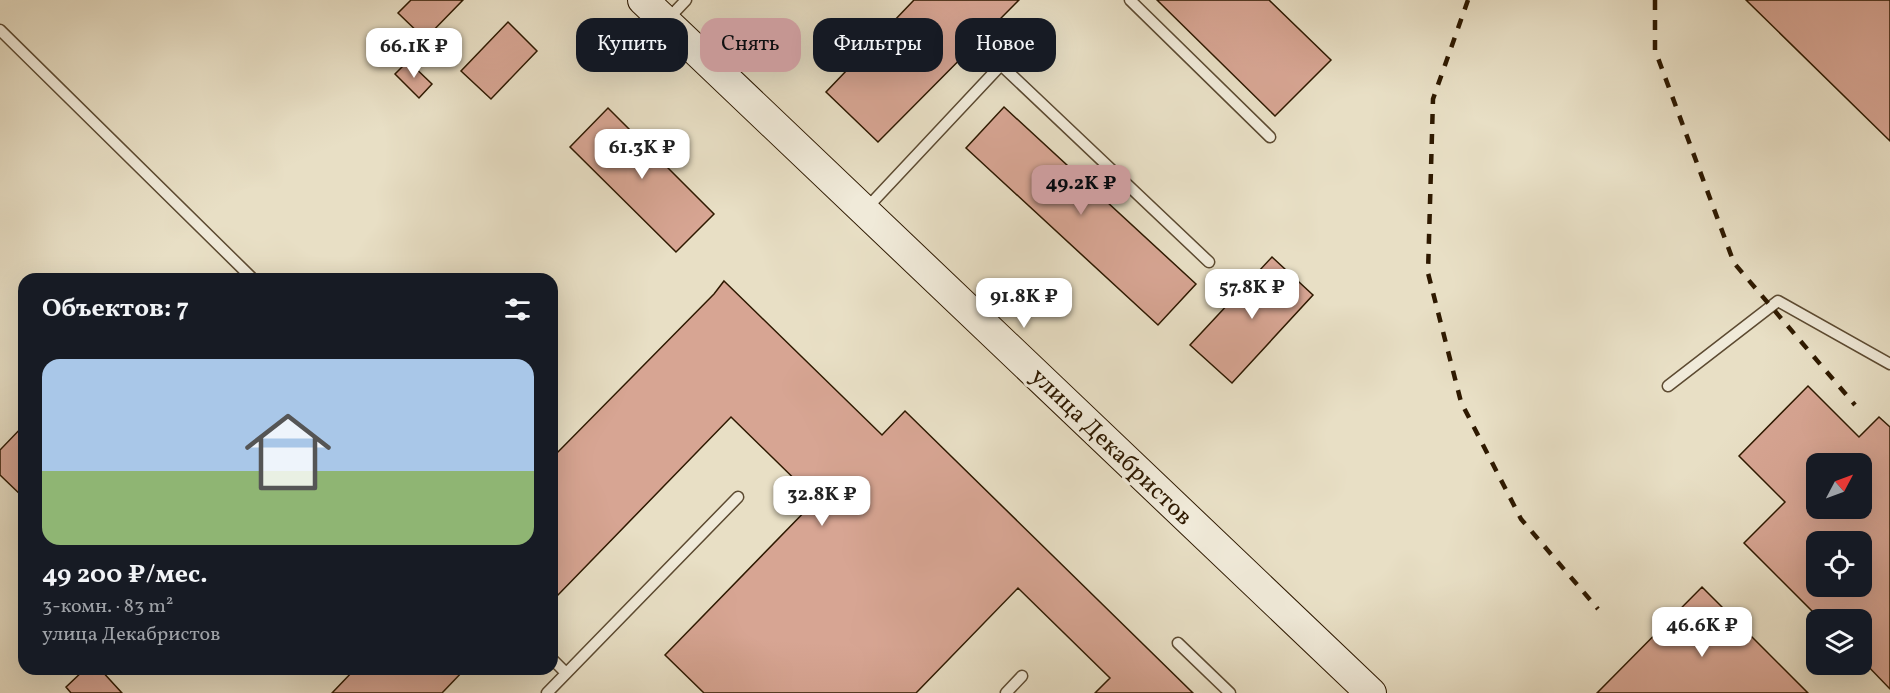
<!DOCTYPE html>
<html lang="ru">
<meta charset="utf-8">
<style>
:root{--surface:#171b24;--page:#20242c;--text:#f1f3f6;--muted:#9ea1a6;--line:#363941;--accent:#c59692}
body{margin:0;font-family:Vollkorn,serif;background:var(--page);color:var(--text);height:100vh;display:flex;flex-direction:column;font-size:22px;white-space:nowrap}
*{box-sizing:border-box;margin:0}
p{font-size:20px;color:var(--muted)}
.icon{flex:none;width:33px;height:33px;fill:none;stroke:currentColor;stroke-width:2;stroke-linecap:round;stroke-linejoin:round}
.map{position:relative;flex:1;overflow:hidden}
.details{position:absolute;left:18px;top:273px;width:540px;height:402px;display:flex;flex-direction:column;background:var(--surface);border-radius:18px;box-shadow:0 6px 24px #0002}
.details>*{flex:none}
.guide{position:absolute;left:576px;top:18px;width:570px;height:54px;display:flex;gap:12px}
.needle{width:39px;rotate:49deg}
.tools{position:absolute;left:1806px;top:453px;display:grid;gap:12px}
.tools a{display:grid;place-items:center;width:66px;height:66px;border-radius:12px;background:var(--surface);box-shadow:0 6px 24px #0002;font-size:30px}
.price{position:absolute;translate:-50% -51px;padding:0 14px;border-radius:12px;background:#fff;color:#222;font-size:20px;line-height:39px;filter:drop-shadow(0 2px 3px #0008)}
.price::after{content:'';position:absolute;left:50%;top:36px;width:18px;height:14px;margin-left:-9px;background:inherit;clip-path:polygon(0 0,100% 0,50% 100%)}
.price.current{background:var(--accent);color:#111}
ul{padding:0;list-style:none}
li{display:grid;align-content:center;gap:12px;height:318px;padding:0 24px}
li+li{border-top:2px solid var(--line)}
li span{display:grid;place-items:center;height:186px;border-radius:18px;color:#555}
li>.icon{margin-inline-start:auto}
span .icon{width:108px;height:108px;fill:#fffc;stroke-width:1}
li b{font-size:26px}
h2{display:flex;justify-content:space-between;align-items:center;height:72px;padding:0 24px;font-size:26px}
.pill{padding:0 21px;border-radius:18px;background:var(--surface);box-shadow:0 6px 24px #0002;font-size:21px;line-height:54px}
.pill.current{background:var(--accent);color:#111}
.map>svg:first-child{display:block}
.building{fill:#d7a593;stroke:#2e1900;stroke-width:1.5;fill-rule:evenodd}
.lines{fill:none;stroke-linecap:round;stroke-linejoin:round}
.lane-casing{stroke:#5c4a31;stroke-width:13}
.secondary-casing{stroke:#2e1900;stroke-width:32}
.lane{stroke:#f0ead9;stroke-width:10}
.secondary{stroke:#f0ead9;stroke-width:30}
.rail{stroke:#2e1900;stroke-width:4.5;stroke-dasharray:10 10;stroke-linecap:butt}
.labels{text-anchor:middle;stroke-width:6;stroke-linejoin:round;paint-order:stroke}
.street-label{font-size:24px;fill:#2e1900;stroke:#f0ead9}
</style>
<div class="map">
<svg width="1890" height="693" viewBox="0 0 1890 693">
<rect width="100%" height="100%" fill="#e8dfc5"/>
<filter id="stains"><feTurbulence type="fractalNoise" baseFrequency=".00333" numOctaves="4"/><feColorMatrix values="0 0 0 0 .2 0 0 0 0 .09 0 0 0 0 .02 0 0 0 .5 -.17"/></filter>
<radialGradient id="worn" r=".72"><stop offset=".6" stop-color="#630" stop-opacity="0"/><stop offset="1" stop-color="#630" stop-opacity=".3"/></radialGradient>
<path class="building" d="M411,0H463L425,39L398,13Z
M914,0H1019L878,142L826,92Z
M1157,0H1269L1331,60L1275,116Z
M1746,0H1890V141Z
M508,22L537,51L491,99L461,71Z
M408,61L432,84L419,98L395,74Z
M1004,107L1196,284L1158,325L966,148Z
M608,108L714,214L676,252L570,147Z
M1272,257L1313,295L1232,383L1190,345Z
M724,281L882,435L905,411L1193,693H1095L1110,678L1018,588L916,693H704L665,655L816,500L731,417L557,596L552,592V458L714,294Z
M1808,386L1859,437L1879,417L1890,427V689L1862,660V620H1821L1744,543L1785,502L1739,456ZM1816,464H1862V508H1816ZM1816,542H1862V586H1816Z
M24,425V498L0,475V450Z
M1702,587L1808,693H1597Z
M85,669H100L122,693H71L66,687Z
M355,669H465L442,693H332Z"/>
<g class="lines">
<defs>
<path id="lane" d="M1130,0L1270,137
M668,19L686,0
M0,30L253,279
M865,210L1001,65L1209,262
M1668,386L1778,301L1890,364
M1178,643L1230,693
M552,659L566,673
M547,693L738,497
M1006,693L1022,676"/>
<path id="secondary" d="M643,0L1371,693"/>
</defs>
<use href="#lane" class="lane-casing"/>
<use href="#secondary" class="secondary-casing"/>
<use href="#lane" class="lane"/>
<use href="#secondary" class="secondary"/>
<path class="rail" d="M1468,0L1433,99L1428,273L1461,402L1521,519L1598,609
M1655,0V50L1734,263L1855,405"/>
</g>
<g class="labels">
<g class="street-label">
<text transform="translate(1112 446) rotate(44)" y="8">улица Декабристов</text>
</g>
</g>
<rect width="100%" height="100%" filter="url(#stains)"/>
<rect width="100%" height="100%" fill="url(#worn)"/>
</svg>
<div class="tools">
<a><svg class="needle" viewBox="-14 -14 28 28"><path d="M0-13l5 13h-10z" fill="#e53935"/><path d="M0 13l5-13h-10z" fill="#9ea1a6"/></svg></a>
<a><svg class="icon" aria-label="locate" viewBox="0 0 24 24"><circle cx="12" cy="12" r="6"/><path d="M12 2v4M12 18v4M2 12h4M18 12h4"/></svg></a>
<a><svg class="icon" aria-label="layers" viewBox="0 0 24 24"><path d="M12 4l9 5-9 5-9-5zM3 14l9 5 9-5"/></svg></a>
</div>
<b class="price" style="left:414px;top:79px">66.1K ₽</b>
<b class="price" style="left:642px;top:180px">61.3K ₽</b>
<b class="price current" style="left:1081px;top:216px">49.2K ₽</b>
<b class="price" style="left:1252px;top:320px">57.8K ₽</b>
<b class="price" style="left:1024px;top:329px">91.8K ₽</b>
<b class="price" style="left:822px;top:527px">32.8K ₽</b>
<b class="price" style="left:1702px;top:658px">46.6K ₽</b>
<div class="guide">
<a class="pill">Купить</a>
<a class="pill current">Снять</a>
<a class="pill">Фильтры</a>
<a class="pill">Новое</a>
</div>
<section class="details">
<h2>Объектов: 7<svg class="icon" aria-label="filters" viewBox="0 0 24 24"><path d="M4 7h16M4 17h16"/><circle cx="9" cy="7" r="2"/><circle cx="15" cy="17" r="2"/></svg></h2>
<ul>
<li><span style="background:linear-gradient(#a9c7e8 60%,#8fb573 0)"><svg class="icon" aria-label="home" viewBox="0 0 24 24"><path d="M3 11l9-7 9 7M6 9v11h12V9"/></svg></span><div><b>49 200 ₽/мес.</b><p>3-комн. · 83 m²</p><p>улица Декабристов</p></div></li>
</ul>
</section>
</div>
